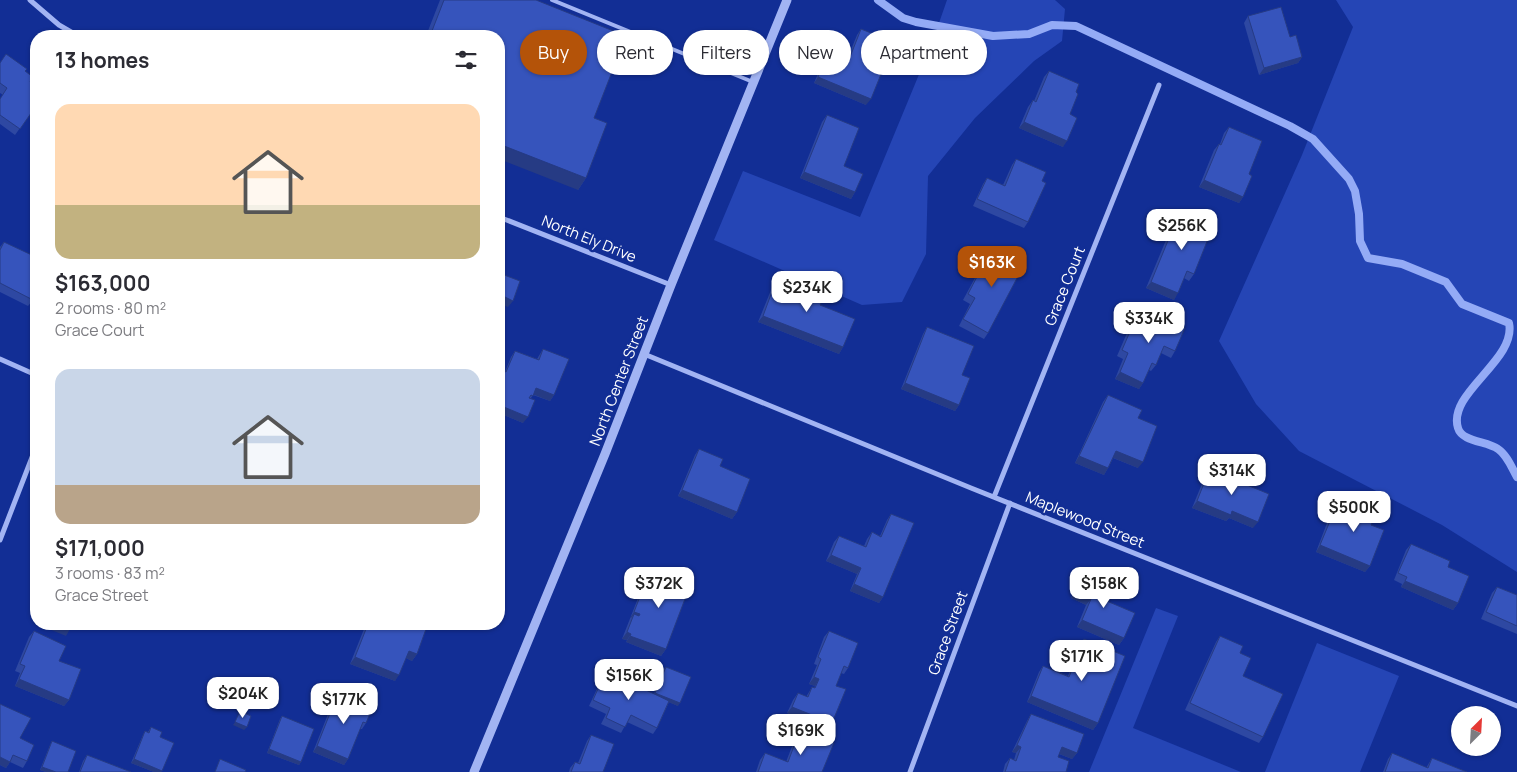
<!DOCTYPE html>
<meta charset="utf-8">
<style>
:root{--surface:#fff;--page:#f2f2f3;--text:#2b2b33;--muted:#7c7c81;--accent:#b45309}
body{margin:0;font-family:Manrope,sans-serif;background:var(--page);color:var(--text);height:100vh;display:flex;flex-direction:column;font-size:19px;white-space:nowrap}
*{box-sizing:border-box;margin:0}
p{font-size:16px;color:var(--muted)}
.icon{flex:none;width:28px;height:28px;fill:none;stroke:currentColor;stroke-width:2;stroke-linecap:round;stroke-linejoin:round}
.map{position:relative;flex:1;overflow:hidden}
.drawer{position:absolute;left:30px;top:30px;width:475px;height:600px;display:flex;flex-direction:column;background:var(--surface);border-radius:20px;box-shadow:0 1px 4px #0004}
.drawer>*{flex:none}
.banner{position:absolute;left:520px;top:30px;width:475px;height:45px;display:flex;gap:10px}
.needle{width:32px;rotate:24deg}
.buttons{position:absolute;left:1451px;top:706px;display:grid;gap:10px}
.buttons a{display:grid;place-items:center;width:50px;height:50px;border-radius:50%;background:var(--surface);box-shadow:0 1px 4px #0004;font-size:25px}
.price{position:absolute;translate:-50% -42px;padding:0 11px;border-radius:10px;background:#fff;color:#222;font-size:16px;line-height:32px;filter:drop-shadow(0 1px 2px #0008)}
.price::after{content:'';position:absolute;left:50%;top:30px;width:15px;height:11px;margin-left:-8px;background:inherit;clip-path:polygon(0 0,100% 0,50% 100%)}
.price.selected{background:var(--accent);color:#fff}
ul{padding:0;list-style:none}
li{display:grid;align-content:center;gap:10px;height:265px;padding:0 25px}
li span{display:grid;place-items:center;height:155px;border-radius:15px;color:#555}
li>.icon{margin-inline-start:auto}
span .icon{width:90px;height:90px;fill:#fffc;stroke-width:1}
li b{font-size:21px}
h2{display:flex;justify-content:space-between;align-items:center;height:60px;padding:0 25px;font-size:21px}
.tag{padding:0 18px;border-radius:22px;background:var(--surface);box-shadow:0 1px 4px #0004;font-size:18px;line-height:45px}
.tag.selected{background:var(--accent);color:#fff}
.map>svg:first-child{display:block}
.green{fill:#2545b5}
.lines{fill:none;stroke-linecap:round;stroke-linejoin:round}
.stream{stroke:#94abf6;stroke-width:8}
.service{stroke:#a2b4f3;stroke-width:4}
.minor{stroke:#a2b4f3;stroke-width:5}
.tertiary{stroke:#a2b4f3;stroke-width:9}
.wall{fill:#2e48a2}
.shaded-wall{fill:#263b84}
.building{fill:#3654bc;stroke:#263b84}
.labels{text-anchor:middle;stroke-width:5;stroke-linejoin:round;paint-order:stroke}
.street-label{font-size:15px;fill:#fff;stroke:#122e95}
</style>
<div class="map">
<svg width="1517" height="772" viewBox="0 0 1517 772">
<rect width="100%" height="100%" fill="#122e95"/>
<path class="green" d="M947,0H1055L1065,9L1062,41L1034,61L975,118L928,176L926,254L902,302L862,305L714,240L743,171L860,217L932,43Z
M1336,0H1517V572L1442,525L1299,451L1256,404L1219,341L1302,155L1353,27Z
M1156,608L1178,616L1133,728L1241,772H1089Z
M1317,643L1399,676L1360,772H1265Z"/>
<g class="lines">
<path class="stream" d="M878,0L903,18L916,22L993,36L1029,34L1052,25L1076,26L1290,126L1313,139L1349,179L1355,191L1359,214L1360,241L1368,258L1402,264L1446,282L1462,304L1509,323C1517,360 1447,393 1458,428C1462,442 1487,441 1498,449C1507,455 1512,468 1517,477"/>
<path class="service" d="M552,0L753,82"/>
<path class="minor" d="M30,0L59,25L78,36
M499,217L671,285
M644,354L971,488L1517,706
M0,359L36,375
M994,497L1159,85
M0,540L36,447
M910,772L1010,503"/>
<path class="tertiary" d="M474,772L605,454L671,285L787,0"/>
</g>
<path class="wall" d="M440,0H536L594,118L586,178L578,190L499,36H426Z
M1248,16L1290,37L1302,57L1298,63L1259,75L1244,23Z
M861,29L866,105L814,83L826,55L830,49L848,57L857,35Z
M0,63L25,71L30,82L36,106L15,135L0,124V99L3,95L0,93Z
M1049,71L1076,92L1070,114L1063,147L1019,128L1028,107L1033,100L1034,101L1044,77Z
M827,115L844,166L855,192L851,199L800,178L822,122Z
M1229,127L1243,197L1239,203L1199,187L1214,150L1219,144H1220L1224,133Z
M1016,159L1028,222L1024,228L973,206L983,184L987,178L1003,185L1012,165Z
M1181,209L1194,274L1189,281L1184,278L1174,300L1146,288L1176,216Z
M4,242L33,300L28,306L0,292V247Z
M993,246L988,333L984,339L959,326L970,304L963,300L989,252Z
M777,278L820,305L843,347L839,354L758,322L773,285Z
M1147,311L1175,351L1171,358L1161,353L1156,365L1151,371L1149,370L1143,383L1139,389L1115,379L1123,359L1117,356L1130,326L1135,320L1140,322L1142,317Z
M927,327L962,375L959,405L955,411L901,389L923,334Z
M543,349L554,395L550,401L533,395L531,398L523,423L499,413V375L502,370L505,372L511,357L515,351L537,359Z
M1108,395L1138,418V468L1113,458L1108,468L1104,475L1075,463L1103,402Z
M699,449L720,466L737,512L732,519L678,496L695,455Z
M1210,468L1242,483L1253,528L1229,518L1226,521L1192,508L1206,474Z
M1360,498L1371,525L1370,566L1365,572L1316,552L1330,515L1335,509L1351,515L1356,505Z
M891,514L883,597L879,603L850,591L857,574L826,561L834,542L839,536L864,546L867,539L872,532L880,536L887,520Z
M1411,544L1458,603L1453,610L1401,587L1402,584L1394,580L1406,550Z
M658,570L666,649L661,656L626,642L627,640L622,639L642,588L646,581L651,583L653,576Z
M1082,576L1102,599L1124,638L1119,645L1077,627L1086,605L1071,598L1078,582Z
M1497,587L1517,595V634L1481,619L1492,593Z
M366,624H383L395,629L398,624H412L417,654L412,661L406,658L395,681L350,664Z
M34,631L59,661L69,700L64,706L15,686L20,673L15,671L29,637Z
M829,631L848,668L844,674L841,673L836,686L827,730L787,713L793,700L798,693L806,697L812,687L814,688L815,686L809,684L817,665L814,664L824,637Z
M1220,636L1240,653L1243,676L1263,737L1259,743L1185,710L1216,642Z
M1084,639L1098,723L1093,730L1027,702L1039,672L1043,666L1068,676L1080,645Z
M666,667L678,706L669,702L657,728L653,734L627,722L621,733L601,724L606,714L589,706L602,678L606,671L654,694L663,670Z
M338,693L358,700L360,697L369,708L366,723L362,729H360L348,759L344,765L313,752L334,699Z
M0,704L20,738L27,761L23,768L10,762L6,768L0,765Z
M1031,714L1077,753L1072,759L1059,754L1058,757L1066,772H1003L1005,764L1010,758L1014,760L1016,753L1012,752L1027,721Z
M282,716L301,762L299,765L267,753L280,719Z
M151,727L160,737L174,743L161,772H154L131,763L143,735L145,731L148,732Z
M800,730L822,772H756L760,760L765,753L786,762L796,736Z
M591,735L603,772H569L570,768L575,762L578,763L587,741Z
M52,741L68,772H46L40,770L50,745Z
M1392,753L1426,768L1432,758L1467,772H1383L1388,759Z
M87,755L131,772H79L83,761Z"/>
<path class="shaded-wall" d="M1302,57L1298,63L1259,75L1264,68Z
M818,77L871,99L866,105L814,83Z
M1024,122L1067,141L1063,147L1019,128Z
M499,144L586,178L578,190L499,159Z
M804,172L855,192L851,199L800,178Z
M1204,180L1243,197L1239,203L1199,187Z
M32,233L36,234V239L30,236Z
M1151,282L1178,293L1174,300L1146,288Z
M505,297L513,301L508,307L500,304Z
M763,316L843,347L839,354L758,322Z
M1120,372L1143,383L1139,389L1115,379Z
M905,383L959,405L955,411L901,389Z
M536,388L554,395L550,401L532,394Z
M499,405L528,417L523,423L499,413Z
M1116,451L1143,462L1138,468L1111,457Z
M1079,456L1108,468L1104,475L1075,463Z
M682,490L737,512L732,519L678,496Z
M1197,501L1232,511L1258,522L1253,528L1229,518L1226,521L1192,508Z
M1320,545L1370,566L1365,572L1316,552Z
M831,555L861,568L857,574L826,561Z
M1405,581L1458,603L1453,610L1401,587Z
M854,584L883,597L879,603L850,591Z
M1075,592L1091,599L1086,605L1071,598Z
M634,612L640,614L636,620L634,614L631,618H630Z
M1082,620L1124,638L1119,645L1077,627Z
M37,624H57L70,629L66,636Z
M627,632L631,634L627,640L622,639Z
M630,636L666,649L661,656L626,642Z
M409,651L417,654L412,661L404,657Z
M355,657L399,675L395,681L350,664Z
M814,677L819,679L815,686L809,684Z
M19,679L69,700L64,706L15,686Z
M655,693L680,703L678,706L653,696Z
M1031,696L1098,723L1093,730L1027,702Z
M792,707L832,723L827,730L787,713Z
M235,722L247,727L244,730L233,725Z
M1017,745L1021,747L1016,753L1012,752Z
M317,746L348,759L344,765L313,752Z
M1062,747L1077,753L1072,759L1057,753Z
M269,749L301,762L299,765L267,753Z
M0,757L10,762L6,768L0,765Z
M134,759L162,771L161,772H154L131,763Z
M42,767L56,772H46L40,770Z"/>
<path class="building" d="M444,0H536L626,36L594,118L607,123L586,178L499,144V36H430Z
M1281,7L1290,37L1296,35L1302,57L1264,68L1248,16Z
M861,29L894,42L871,99L818,77L830,49L850,57Z
M6,54L27,69L25,71L33,77L30,82L36,86V106L20,129L0,115V99L7,88L0,83V63Z
M1049,71L1079,84L1076,92L1078,94L1070,114L1077,118L1067,141L1024,122L1033,100L1036,102Z
M827,115L859,128L844,166L863,174L855,192L804,172Z
M1229,127L1262,141L1249,174L1252,176L1243,197L1204,180L1219,144L1221,145Z
M1016,159L1046,172L1042,181L1046,183L1028,222L977,199L987,178L1005,186Z
M1181,209L1214,224L1194,274L1187,271L1178,293L1151,282Z
M36,224V234L32,233Z
M4,242L36,257V292L33,300L0,283V250Z
M993,246L1025,263L988,333L963,319L975,298L968,294Z
M499,273L520,281L513,301L505,297L499,312Z
M777,278L824,297L820,305L855,319L843,347L763,316Z
M1147,311L1185,328L1175,351L1164,346L1156,365L1152,363L1143,383L1120,372L1128,353L1122,350L1135,320L1142,323Z
M927,327L974,346L962,375L970,378L959,405L905,383Z
M543,349L569,359L554,395L536,388L533,396L531,395L529,398L535,400L528,417L499,405V378L502,370L506,372L515,351L539,360Z
M1108,395L1142,410L1138,418L1157,426L1143,462L1116,451L1108,468L1079,456Z
M699,449L723,459L720,466L750,479L737,512L682,490Z
M1210,468L1243,481L1242,483L1269,494L1258,522L1232,511L1231,515L1197,501Z
M1360,498L1379,506L1371,525L1384,530L1370,566L1320,545L1335,509L1353,516Z
M891,514L914,523L883,597L854,584L861,568L831,555L839,536L866,547L872,532L881,537Z
M1411,544L1450,561L1448,567L1469,576L1458,603L1405,581L1407,577L1398,573Z
M658,570L691,583L666,649L630,636L631,634L627,632L634,614L639,616L640,614L634,612L646,581L653,584Z
M1082,576L1108,587L1102,599L1135,613L1124,638L1082,620L1091,599L1075,592Z
M1497,587L1517,595V626L1486,612Z
M57,624H72L70,629Z
M368,624H383L397,629L399,624H412L426,629L417,654L409,651L399,675L355,657Z
M34,631L66,646L59,661L81,669L69,700L19,679L25,666L20,664Z
M829,631L858,643L848,668L844,666L836,686L846,689L832,723L792,707L798,693L808,697L812,687L815,688L819,679L814,677L821,659L818,657Z
M1220,636L1243,646L1240,653L1251,658L1243,676L1283,694L1263,737L1190,703Z
M1084,639L1125,656L1098,723L1031,696L1043,666L1069,677Z
M666,667L691,677L680,703L655,693Z
M606,671L669,701L657,728L631,715L625,727L606,718L610,708L593,700Z
M338,693L358,701L360,697L371,702L369,708L372,709L366,723L363,722L348,759L317,746Z
M0,704L31,718L20,738L34,745L27,761L13,755L10,762L0,757Z
M240,711L251,716L247,727L235,722Z
M1031,714L1084,734L1077,753L1062,747L1058,757L1069,761L1066,772H1005L1010,758L1016,761L1021,747L1017,745Z
M282,716L314,729L301,762L269,749Z
M151,727L162,732L160,737L174,743L162,771L134,759L145,731L149,733Z
M800,730L834,743L822,772H758L765,753L788,762Z
M591,735L614,744L603,772H571L575,762L580,764Z
M52,741L76,751L68,772H56L42,767Z
M1392,753L1428,768L1432,758L1467,772H1385Z
M87,755L131,772H80Z
M220,759L246,770L245,772H215Z"/>
<g class="labels">
<g class="street-label">
<text transform="translate(589 239) rotate(22)" y="5">North Ely Drive</text>
<text transform="translate(1065 286) rotate(-68)" y="5">Grace Court</text>
<text transform="translate(619 381) rotate(-69)" y="5">North Center Street</text>
<text transform="translate(1085 520) rotate(22)" y="5">Maplewood Street</text>
<text transform="translate(948 633) rotate(-70)" y="5">Grace Street</text>
</g>
</g>
</svg>
<div class="buttons">
<a><svg class="needle" viewBox="-14 -14 28 28"><path d="M0-13l5 13h-10z" fill="#e53935"/><path d="M0 13l5-13h-10z" fill="#7c7c81"/></svg></a>
</div>
<b class="price" style="left:1182px;top:251px">$256K</b>
<b class="price selected" style="left:992px;top:288px">$163K</b>
<b class="price" style="left:807px;top:313px">$234K</b>
<b class="price" style="left:1149px;top:344px">$334K</b>
<b class="price" style="left:1232px;top:496px">$314K</b>
<b class="price" style="left:1354px;top:533px">$500K</b>
<b class="price" style="left:659px;top:609px">$372K</b>
<b class="price" style="left:1104px;top:609px">$158K</b>
<b class="price" style="left:1082px;top:682px">$171K</b>
<b class="price" style="left:629px;top:701px">$156K</b>
<b class="price" style="left:243px;top:719px">$204K</b>
<b class="price" style="left:344px;top:725px">$177K</b>
<b class="price" style="left:801px;top:756px">$169K</b>
<div class="banner">
<a class="tag selected">Buy</a>
<a class="tag">Rent</a>
<a class="tag">Filters</a>
<a class="tag">New</a>
<a class="tag">Apartment</a>
</div>
<section class="drawer">
<h2>13 homes<svg class="icon" aria-label="filters" viewBox="0 0 24 24"><path d="M4 7h16M4 17h16"/><circle cx="9" cy="7" r="2"/><circle cx="15" cy="17" r="2"/></svg></h2>
<ul>
<li><span style="background:linear-gradient(#ffd9b3 65%,#c2b280 0)"><svg class="icon" aria-label="home" viewBox="0 0 24 24"><path d="M3 11l9-7 9 7M6 9v11h12V9"/></svg></span><div><b>$163,000</b><p>2 rooms · 80 m²</p><p>Grace Court</p></div></li>
<li><span style="background:linear-gradient(#c9d6e8 75%,#b9a48a 0)"><svg class="icon" aria-label="home" viewBox="0 0 24 24"><path d="M3 11l9-7 9 7M6 9v11h12V9"/></svg></span><div><b>$171,000</b><p>3 rooms · 83 m²</p><p>Grace Street</p></div></li>
</ul>
</section>
</div>
